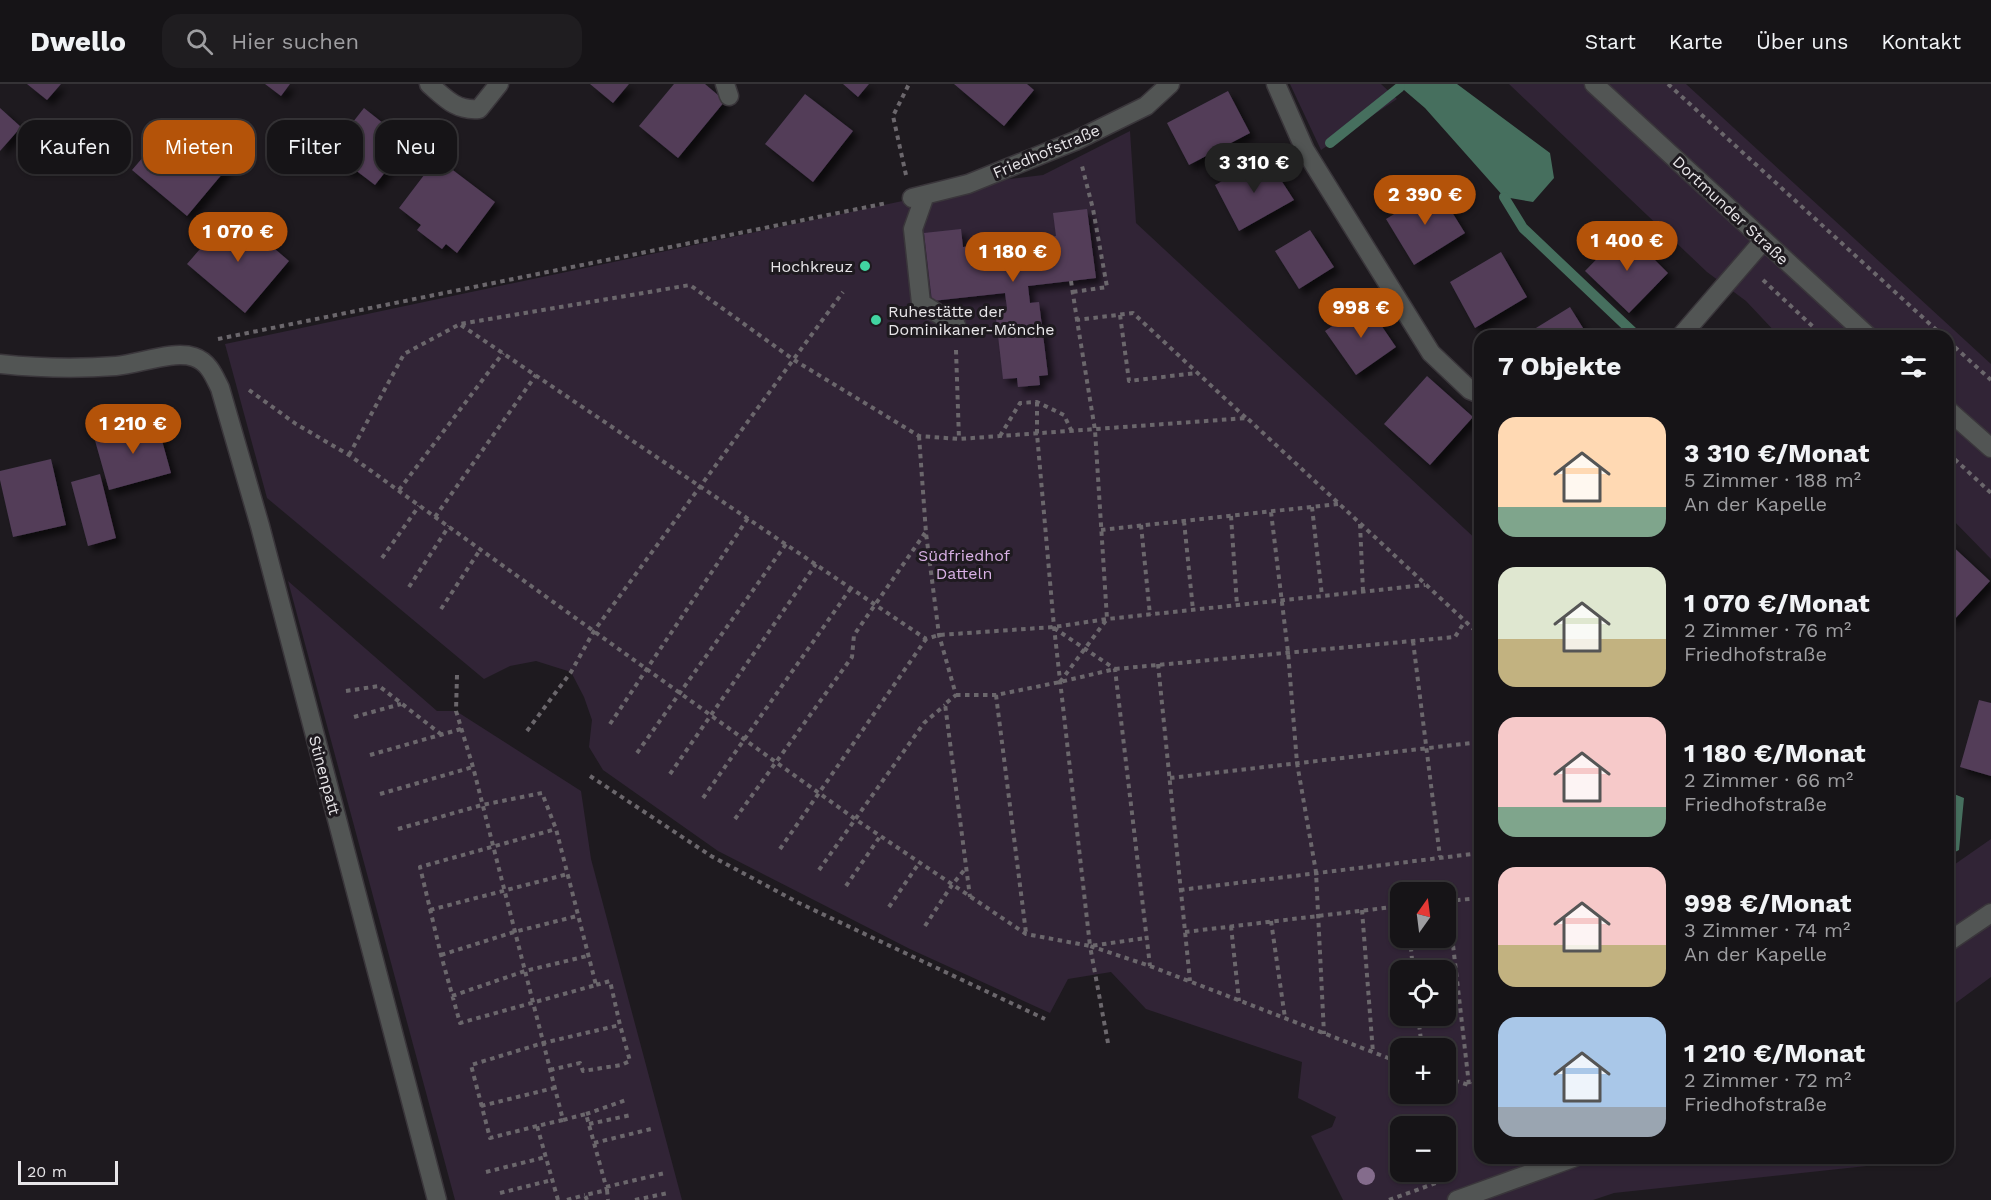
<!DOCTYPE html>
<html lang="de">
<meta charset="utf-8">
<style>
:root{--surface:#161417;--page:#1f1d20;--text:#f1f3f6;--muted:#9e9ea1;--line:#353336;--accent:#b45309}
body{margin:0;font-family:"Work Sans",sans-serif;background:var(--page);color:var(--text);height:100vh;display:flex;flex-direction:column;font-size:22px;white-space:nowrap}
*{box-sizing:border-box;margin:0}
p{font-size:20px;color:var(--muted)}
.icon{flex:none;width:33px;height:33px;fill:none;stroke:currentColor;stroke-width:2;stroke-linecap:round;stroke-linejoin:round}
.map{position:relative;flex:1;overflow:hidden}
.details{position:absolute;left:1474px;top:246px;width:480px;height:834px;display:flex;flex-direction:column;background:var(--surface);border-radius:18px;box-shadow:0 2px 4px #0004,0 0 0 2px var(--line)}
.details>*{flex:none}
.guide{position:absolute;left:18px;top:36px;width:570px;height:54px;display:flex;gap:12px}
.needle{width:39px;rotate:14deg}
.buttons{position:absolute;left:1390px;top:798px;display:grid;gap:12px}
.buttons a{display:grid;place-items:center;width:66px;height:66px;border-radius:12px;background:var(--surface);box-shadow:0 2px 4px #0004,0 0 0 2px var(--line);font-size:30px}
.scale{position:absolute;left:18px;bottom:15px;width:100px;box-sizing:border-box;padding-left:6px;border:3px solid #e7e5e8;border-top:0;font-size:16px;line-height:21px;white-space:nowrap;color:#e7e5e8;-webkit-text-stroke:4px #1e1a1f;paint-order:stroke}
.price{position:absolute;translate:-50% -51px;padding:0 14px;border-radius:21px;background:var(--accent);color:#fff;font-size:20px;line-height:39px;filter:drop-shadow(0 2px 3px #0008)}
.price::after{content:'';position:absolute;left:50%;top:36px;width:18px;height:14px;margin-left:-9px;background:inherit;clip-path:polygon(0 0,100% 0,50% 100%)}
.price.on{background:#222;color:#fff}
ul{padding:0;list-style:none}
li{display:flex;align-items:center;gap:18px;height:150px;padding:0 24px}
li span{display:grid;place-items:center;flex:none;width:168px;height:120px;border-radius:18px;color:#555}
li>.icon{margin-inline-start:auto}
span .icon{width:72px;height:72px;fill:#fffc;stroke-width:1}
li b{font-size:26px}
h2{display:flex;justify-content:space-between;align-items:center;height:72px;padding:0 24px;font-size:26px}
.tag{padding:0 21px;border-radius:18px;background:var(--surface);box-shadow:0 2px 4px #0004,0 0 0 2px var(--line);font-size:21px;line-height:54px}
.tag.on{background:var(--accent);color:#fff}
header{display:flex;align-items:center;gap:36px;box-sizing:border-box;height:84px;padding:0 30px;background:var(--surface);border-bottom:2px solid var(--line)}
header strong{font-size:28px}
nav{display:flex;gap:33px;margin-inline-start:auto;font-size:21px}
.search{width:420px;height:54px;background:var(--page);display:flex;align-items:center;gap:15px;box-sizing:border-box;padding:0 21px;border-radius:18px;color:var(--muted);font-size:22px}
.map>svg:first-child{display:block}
.green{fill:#312436;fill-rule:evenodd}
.water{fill:#466f5e}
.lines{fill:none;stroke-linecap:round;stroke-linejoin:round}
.stream{stroke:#466f5e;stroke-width:10}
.building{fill:#523d59;filter:url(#shadow)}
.minor-casing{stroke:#3a363b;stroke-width:21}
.path{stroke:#6b676c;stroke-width:4;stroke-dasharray:4.5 4.5;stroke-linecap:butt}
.minor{stroke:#525554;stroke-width:18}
.tree{fill:#846c8c}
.poi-dot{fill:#41d4a1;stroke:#1e1a1f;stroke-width:2}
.labels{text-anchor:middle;stroke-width:6;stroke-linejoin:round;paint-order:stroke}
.street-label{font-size:16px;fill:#e7e5e8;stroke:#1e1a1f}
.poi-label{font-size:16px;fill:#e7e5e8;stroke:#1e1a1f;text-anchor:end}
.park-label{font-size:16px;fill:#d8b0e5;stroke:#1e1a1f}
</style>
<header>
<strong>Dwello</strong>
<div class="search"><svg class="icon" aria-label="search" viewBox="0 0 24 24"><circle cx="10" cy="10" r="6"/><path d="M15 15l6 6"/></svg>Hier suchen</div>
<nav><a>Start</a><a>Karte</a><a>Über uns</a><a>Kontakt</a></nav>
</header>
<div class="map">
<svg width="1991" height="1116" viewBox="0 0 1991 1116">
<defs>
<filter id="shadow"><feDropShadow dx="5.5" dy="5.5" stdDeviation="3" flood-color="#0009"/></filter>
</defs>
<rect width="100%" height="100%" fill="#1e1a1f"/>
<path class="green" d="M1290,0H1381L1397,15L1321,66Z
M1509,0H1686L1991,280V475L1949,432L1948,252H1779L1746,217L1707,188Z
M1130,47L1136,139L1480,459V1074H1877L1876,1081L1614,1109L1593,1116H1343L1311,1052L1332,1043L1336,1033L1298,1014L1302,978L1146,925L1111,888L1068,895L1050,929L910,865L718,767L603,686L589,663L592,636L584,613L571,588L536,577L510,582L484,595L267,414L225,260L912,115L968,100L1043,91ZM1401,808H1446V854H1401ZM1401,886H1446V932H1401ZM1401,964H1446V1010H1401ZM1401,1042H1446V1088H1401Z
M288,497L437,627H456L581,707L591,775L682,1116H455Z
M1991,755V893L1949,924L1948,785Z"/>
<path class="water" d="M1397,0H1457L1550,69L1554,94L1533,118L1504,113L1425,24Z
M1949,708L1964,714L1959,766L1949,771Z"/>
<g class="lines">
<path class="stream" d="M1330,59L1400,3
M1504,113L1523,144L1637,252"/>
</g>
<path class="building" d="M27,0H61L47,16Z
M265,0H290L281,12Z
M590,0H629L613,19Z
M674,0H705L725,17L678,74L639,42Z
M843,0H869L858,13Z
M954,0H1027L1034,6L1004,42Z
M1228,7L1250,49L1189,81L1167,39Z
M805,10L853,47L813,98L765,60Z
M0,24L21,43L0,67Z
M364,24L408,59L375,101L354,85L351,90L327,71Z
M174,37L228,83L187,132L132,86Z
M1266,73L1294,116L1239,147L1215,101Z
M437,74L495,118L457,169L446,160L442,165L417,146L421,141L399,124Z
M1437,104L1465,149L1414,181L1386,135Z
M1087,125L1096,194L1028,202L1030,219L1039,218L1048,291L1039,292L1040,301L1018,303L1017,294L1003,295L995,225L1007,224L1005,209L932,217L924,149L961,145L963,163L1056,152L1053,129Z
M232,128L289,177L245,229L187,180Z
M1310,146L1334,183L1299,205L1275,167Z
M1625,146L1668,189L1629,229L1585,187Z
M1501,168L1527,213L1475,244L1450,198Z
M1366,219L1396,263L1356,291L1325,247Z
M1570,223L1588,252H1523Z
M1427,292L1473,333L1430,381L1384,340Z
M156,335L171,389L109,406L94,353Z
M51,375L66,441L13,453L0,396V387Z
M100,390L116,454L88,462L71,398Z
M1948,458L1990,497L1952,538L1948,535Z
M1979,616L1991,619V692L1960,683Z"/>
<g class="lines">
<defs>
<path id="minor" d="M429,0C445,14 456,27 479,25L499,0
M725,0L729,12
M1276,0L1305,66L1431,269L1470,306L1480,310
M1594,0L1868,252
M925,111L913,145L921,219L956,241
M912,114L968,100L1075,57L1146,22L1170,0
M1681,252L1764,156
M0,280C38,284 78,285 116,282C139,280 173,266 194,273C209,278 214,292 220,304L260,442L437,1116
M1948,326L1991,364
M1948,858L1991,829
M1457,1116L1573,1074"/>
</defs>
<use href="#minor" class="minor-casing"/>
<path class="path" d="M1668,0L1943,252
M906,91L893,32L909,0
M1763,196L1823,252
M1071,197L1077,236
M1073,208L1107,203L1093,125L1082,82
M1120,231L1129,297L1196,289
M461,241L926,555L939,551L1054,543L1107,535L1425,501
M218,255L887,119
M1948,257L1991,296
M956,266L959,355
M249,306L296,340L349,371L855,735L1026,850L1090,862L1146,854
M1037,318V350L1054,543L1090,862
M919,352L926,449L939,551L956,611L945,620L970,813
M1000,352L1020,319L1037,318L1064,331L1072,348
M1948,369L1991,409
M349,371L404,270L460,240L690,201L794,276L919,352L959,355L1247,334L1480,551
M399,406L503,269
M1312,423L1322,512
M1271,428L1288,568L1297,679L1316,788L1324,950
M1231,432L1237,521
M435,433L536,291
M1184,437L1193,526
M1360,440L1363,507
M1141,441L1150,531
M1101,446L1338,420
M382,474L419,422
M409,503L449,442
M441,525L480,466
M1054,544L1115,585L1150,882
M1413,557L1440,773
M1158,580L1190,897
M457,591L456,627L473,683L563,1036L586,1030L607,1106L585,1111L587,1116
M1060,598L1107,535L1095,346L1077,236L1133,229L1246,334
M346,607L379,602L442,651
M956,611H996L1060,598L1115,585L1455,553L1465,537
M996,611L1026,849
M354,633L401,620
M610,640L748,434
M527,647L571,588L594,547L843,208
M637,669L786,460
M370,671L461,645
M670,690L816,480
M590,692L711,772L799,819L1045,935
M1170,694L1480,658
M380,710L473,683
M703,714L851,504
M735,735L852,573L854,551L925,449
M398,745L482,721L542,709L556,745L596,901L460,939L441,871L420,783L556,745
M780,765L926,555
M819,786L924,639L945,621
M846,802L881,751
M1180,806L1480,769
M1447,817L1480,814
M1448,817L1469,1001
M889,823L919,779
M430,826L568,790
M1362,826L1373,969
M1271,837L1285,934
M925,842L952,801L966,784
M1231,842L1239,917
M1185,848L1401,822
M1410,854L1413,886
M441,871L514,848L577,832
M452,912L525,887L587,872
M1418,932L1422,964
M1108,959L1090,862L1150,882L1401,979
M550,986L580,979L583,987L621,981L630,977L620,941L610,897L596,901
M1446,994L1469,1001L1480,998
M481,1022L554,1004
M586,1030L626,1016
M589,1040L631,1031
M537,1042L490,1054L471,981L543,959L620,941
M594,1059L655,1044
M486,1088L546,1073
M606,1103L665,1089
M607,1106L608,1116
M500,1109L552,1096
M558,1116L537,1042L563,1036
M567,1116L585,1111
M635,1116L668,1109
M1389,1116L1436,1099"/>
<use href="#minor" class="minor"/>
</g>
<circle class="tree" cx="1366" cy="1092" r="9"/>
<g class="poi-dot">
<circle cx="865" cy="182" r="6"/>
<circle cx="876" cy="236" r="6"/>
</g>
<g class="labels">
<g class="street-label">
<text transform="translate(1046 67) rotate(-23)" y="6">Friedhofstraße</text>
<text transform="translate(1731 126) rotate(43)" y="6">Dortmunder Straße</text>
<text transform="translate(325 691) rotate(75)" y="6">Stinenpatt</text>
</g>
<g class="poi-label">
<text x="853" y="188">Hochkreuz</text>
<text x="888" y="233" text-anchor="start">Ruhestätte der<tspan x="888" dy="18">Dominikaner-Mönche</tspan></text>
</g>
<g class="park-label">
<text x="964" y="477">Südfriedhof<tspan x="964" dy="18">Datteln</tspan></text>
</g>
</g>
</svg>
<div class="buttons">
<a><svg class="needle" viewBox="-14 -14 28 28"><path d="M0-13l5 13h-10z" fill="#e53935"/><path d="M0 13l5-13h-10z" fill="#9e9ea1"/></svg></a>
<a><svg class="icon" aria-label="locate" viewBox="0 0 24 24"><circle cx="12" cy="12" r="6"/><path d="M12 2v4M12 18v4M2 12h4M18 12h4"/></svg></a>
<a>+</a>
<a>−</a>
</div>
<div class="scale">20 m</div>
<b class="price on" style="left:1254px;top:110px">3 310 €</b>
<b class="price" style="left:1425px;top:142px">2 390 €</b>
<b class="price" style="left:238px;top:179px">1 070 €</b>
<b class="price" style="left:1627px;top:188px">1 400 €</b>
<b class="price" style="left:1013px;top:199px">1 180 €</b>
<b class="price" style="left:1361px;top:255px">998 €</b>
<b class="price" style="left:133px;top:371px">1 210 €</b>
<div class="guide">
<a class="tag">Kaufen</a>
<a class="tag on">Mieten</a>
<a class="tag">Filter</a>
<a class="tag">Neu</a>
</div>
<section class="details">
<h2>7 Objekte<svg class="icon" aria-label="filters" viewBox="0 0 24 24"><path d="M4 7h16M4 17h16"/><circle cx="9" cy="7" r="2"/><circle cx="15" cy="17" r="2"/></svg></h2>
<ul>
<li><span style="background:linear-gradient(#ffd9b3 75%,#7fa58c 0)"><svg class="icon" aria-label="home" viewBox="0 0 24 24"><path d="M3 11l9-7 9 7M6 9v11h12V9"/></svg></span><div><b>3 310 €/Monat</b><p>5 Zimmer · 188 m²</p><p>An der Kapelle</p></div></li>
<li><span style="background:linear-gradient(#dfe7d0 60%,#c2b280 0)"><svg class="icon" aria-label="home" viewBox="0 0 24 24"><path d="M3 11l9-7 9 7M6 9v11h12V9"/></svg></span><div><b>1 070 €/Monat</b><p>2 Zimmer · 76 m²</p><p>Friedhofstraße</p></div></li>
<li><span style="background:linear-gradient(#f6c9c9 75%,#7fa58c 0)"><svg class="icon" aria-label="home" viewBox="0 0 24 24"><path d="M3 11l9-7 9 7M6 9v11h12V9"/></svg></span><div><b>1 180 €/Monat</b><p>2 Zimmer · 66 m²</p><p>Friedhofstraße</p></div></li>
<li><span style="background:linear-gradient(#f6c9c9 65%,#c2b280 0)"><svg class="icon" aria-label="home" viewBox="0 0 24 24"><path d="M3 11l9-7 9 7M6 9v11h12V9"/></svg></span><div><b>998 €/Monat</b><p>3 Zimmer · 74 m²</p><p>An der Kapelle</p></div></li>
<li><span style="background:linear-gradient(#a9c7e8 75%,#9aa5b1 0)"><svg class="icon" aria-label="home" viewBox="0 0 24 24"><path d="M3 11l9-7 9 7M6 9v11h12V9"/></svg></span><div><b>1 210 €/Monat</b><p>2 Zimmer · 72 m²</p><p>Friedhofstraße</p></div></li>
</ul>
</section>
</div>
